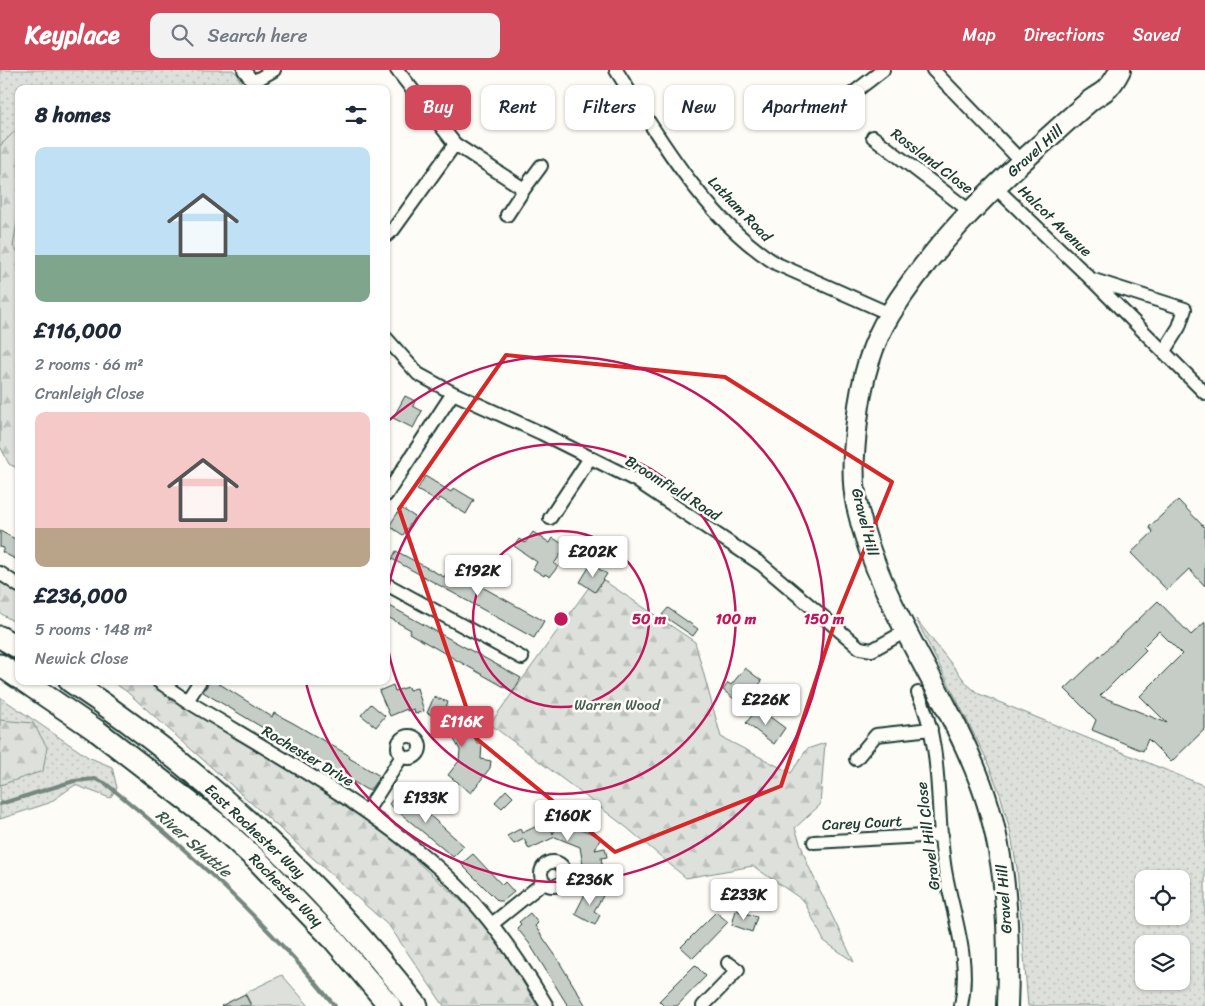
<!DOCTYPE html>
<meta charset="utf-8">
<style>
:root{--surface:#fff;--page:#f2f2f3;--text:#1f2937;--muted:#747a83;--accent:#d1495b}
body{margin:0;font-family:Sriracha,sans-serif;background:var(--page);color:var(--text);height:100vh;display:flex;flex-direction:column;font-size:19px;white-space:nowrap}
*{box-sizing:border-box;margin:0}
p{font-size:16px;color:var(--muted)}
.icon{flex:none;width:28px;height:28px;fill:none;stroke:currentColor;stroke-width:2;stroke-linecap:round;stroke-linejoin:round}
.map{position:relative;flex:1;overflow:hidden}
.details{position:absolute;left:15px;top:15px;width:375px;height:600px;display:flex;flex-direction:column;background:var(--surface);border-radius:10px;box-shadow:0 1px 4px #0004}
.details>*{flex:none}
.banner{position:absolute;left:405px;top:15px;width:475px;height:45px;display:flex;gap:10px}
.buttons{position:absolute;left:1135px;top:800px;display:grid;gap:10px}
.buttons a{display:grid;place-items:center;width:55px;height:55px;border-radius:10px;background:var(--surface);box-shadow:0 1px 4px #0004;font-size:25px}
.price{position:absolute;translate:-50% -42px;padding:0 11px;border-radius:5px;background:#fff;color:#222;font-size:16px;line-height:32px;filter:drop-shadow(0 1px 2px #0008)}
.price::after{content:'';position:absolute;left:50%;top:30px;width:15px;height:11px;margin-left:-8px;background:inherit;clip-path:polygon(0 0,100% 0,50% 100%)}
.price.active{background:var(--accent);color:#fff}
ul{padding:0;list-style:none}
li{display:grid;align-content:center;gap:10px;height:265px;padding:0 20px}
li span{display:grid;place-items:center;height:155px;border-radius:10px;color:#555}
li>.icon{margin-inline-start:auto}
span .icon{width:90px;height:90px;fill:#fffc;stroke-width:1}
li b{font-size:21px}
h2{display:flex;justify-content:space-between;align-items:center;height:60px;padding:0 20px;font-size:21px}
.tag{padding:0 18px;border-radius:10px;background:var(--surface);box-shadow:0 1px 4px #0004;font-size:18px;line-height:45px}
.tag.active{background:var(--accent);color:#fff}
header{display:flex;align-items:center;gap:30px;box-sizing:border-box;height:70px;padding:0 25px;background:var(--accent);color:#fff}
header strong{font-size:24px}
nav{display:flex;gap:28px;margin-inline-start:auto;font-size:18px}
.search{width:350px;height:45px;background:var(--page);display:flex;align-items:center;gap:12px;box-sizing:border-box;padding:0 18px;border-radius:10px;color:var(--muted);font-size:19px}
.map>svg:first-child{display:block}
.grass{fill:url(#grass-dots);stroke:#7e8e88;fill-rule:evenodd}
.forest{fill:url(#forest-firs);stroke:#7e8e88}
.pitch{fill:#dde0db;stroke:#7e8e88}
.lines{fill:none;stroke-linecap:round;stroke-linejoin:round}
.stream{stroke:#75877f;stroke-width:4}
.building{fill:#c6cdc7;stroke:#1f3d34;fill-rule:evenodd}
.minor-casing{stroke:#1f3d34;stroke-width:16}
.primary-casing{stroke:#1f3d34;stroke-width:24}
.trunk-casing{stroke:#1f3d34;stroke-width:25}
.minor{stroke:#fdfcf7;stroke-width:12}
.primary{stroke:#fdfcf7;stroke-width:20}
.trunk{stroke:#fdfcf7;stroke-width:21}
.marked{fill:none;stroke:#d62828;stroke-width:4;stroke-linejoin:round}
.ring{fill:none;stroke:#c2185b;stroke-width:2.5}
.labels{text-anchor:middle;stroke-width:5;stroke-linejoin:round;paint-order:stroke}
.street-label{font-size:15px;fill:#1f3d34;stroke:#fdfcf7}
.park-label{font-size:15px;fill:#455e55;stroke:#fdfcf7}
.water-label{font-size:16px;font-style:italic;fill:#435c53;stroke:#fdfcf7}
.centre{fill:#c2185b;stroke:#fdfcf7;stroke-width:2.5}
.ring-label{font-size:15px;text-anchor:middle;font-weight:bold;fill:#c2185b;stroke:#fdfcf7;stroke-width:5;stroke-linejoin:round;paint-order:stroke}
</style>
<header>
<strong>Keyplace</strong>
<div class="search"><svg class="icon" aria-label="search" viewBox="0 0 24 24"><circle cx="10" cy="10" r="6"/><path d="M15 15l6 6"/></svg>Search here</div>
<nav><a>Map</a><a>Directions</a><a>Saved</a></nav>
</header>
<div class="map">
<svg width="1205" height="936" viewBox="0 0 1205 936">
<defs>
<pattern id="grass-dots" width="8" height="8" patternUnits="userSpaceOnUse" patternTransform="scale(1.25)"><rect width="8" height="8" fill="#dde0db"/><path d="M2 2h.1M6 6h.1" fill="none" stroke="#bdc1bd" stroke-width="1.8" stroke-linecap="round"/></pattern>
<pattern id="forest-firs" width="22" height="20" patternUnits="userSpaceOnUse" patternTransform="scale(1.25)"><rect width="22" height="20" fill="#dde0db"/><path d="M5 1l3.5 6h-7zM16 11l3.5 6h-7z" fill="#bdc1bd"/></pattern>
</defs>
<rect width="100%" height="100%" fill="#fdfcf7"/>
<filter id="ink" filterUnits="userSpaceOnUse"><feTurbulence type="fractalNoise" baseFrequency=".02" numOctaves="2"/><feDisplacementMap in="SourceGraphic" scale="10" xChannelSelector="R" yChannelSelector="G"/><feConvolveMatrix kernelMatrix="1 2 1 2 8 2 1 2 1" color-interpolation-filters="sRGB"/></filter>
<g filter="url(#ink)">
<path class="grass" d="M0,0H233L238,5L243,19H19V385L0,377Z
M916,549L968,615L979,624L1205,716V936H1028L1017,798L1010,760L1000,724L985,686ZM1144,809H1181V846H1144ZM1144,874H1181V911H1144Z
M0,627L88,687L112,697L117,718L110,728L75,715L49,733L0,749Z"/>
<path class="forest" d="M19,57V140L13,177L19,183V399L9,394L1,378L0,379V76Z
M597,506L695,572L721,667L791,703L807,679L825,673L820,735L795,758L808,795L854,892L824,871L804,831L753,796L686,808L626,757L490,654Z
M0,509L19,521V555L0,543Z
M111,611H155L363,743L491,858L537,936H444L390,857L126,621Z
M0,650L33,653L47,677L43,701L0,715Z"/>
<path class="pitch" d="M282,905L309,936H252L245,923Z"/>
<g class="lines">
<path class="stream" d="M0,734L74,711L95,709L105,713C189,780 267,853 335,936"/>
</g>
<path class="building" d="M405,326L415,331L413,336L422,341L413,358L393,348Z
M425,406L451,422L454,418L474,430L466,444L440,428L438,432L417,420Z
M1178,430L1205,458V516L1189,499L1167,520L1131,483L1153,462L1149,457Z
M401,438L415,447L403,465L389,456Z
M0,461L19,471V491L2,482L4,478L0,477Z
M533,462L550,473L553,468L566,476L554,494L558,496L550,507L545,504L544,506L533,499L537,492L514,476L519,469L525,473Z
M396,481L444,507L449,499L451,500L544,551L534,568L392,489Z
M591,494L607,504L595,522L580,512Z
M1158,531L1191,565L1205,552V659L1171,692L1148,669L1143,681L1092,660L1096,650L1065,619ZM1159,561L1182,584L1140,626L1167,653L1100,626L1146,580L1143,577Z
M386,534L521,608L513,622L409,563L411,560L386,546Z
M668,538L698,559L693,566L662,545Z
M745,598L762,611L748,629L750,630L744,637L723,620L728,613L731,615Z
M210,611H215L272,647L274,643L293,653L350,686L349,688L380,706L370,720H367L203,622Z
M393,615L395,621L408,617L409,620L417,618L424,641L415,644L414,639L407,641V639L390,646L379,621Z
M434,627L448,632L446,637L454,652L463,647L477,673H482L481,689L491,691L490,698L471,723L448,705L459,691L460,680L451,664L447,665L441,652L433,650L435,646L427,643Z
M371,634L385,646L376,657L361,645Z
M758,638L785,658L774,674L746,653Z
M506,720L513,727L502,738L495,732Z
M399,721L426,742L464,776L453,787L389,734Z
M562,743L579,750L576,757L601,767L595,780L605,778L607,787L601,788L605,809L589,811L586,794L583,795L580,777L555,767L529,779L524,769L514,774L507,766L520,759L522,763L548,751L553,764Z
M473,784L502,815L505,812L514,822L503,831H498L461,794Z
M589,816L604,824L594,841L600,845L595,855L575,844Z
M736,840L757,847L752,862L732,855Z
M716,842L728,852L693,888L681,877Z
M530,843L538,853L535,856L555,885L586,936H568L529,873L517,858L521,854L519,852Z
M695,895L706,906L677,936H664L659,931Z
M245,924L251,936H221Z"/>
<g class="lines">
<defs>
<path id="minor" d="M244,0L253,12L255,19
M616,0C658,67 708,152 777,194L890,244
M933,0L1022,92
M253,12L274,0
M852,24L883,0
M873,67L971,142
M455,74L524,119L507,145
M995,117L1091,209L1205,323
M524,119L541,96
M386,166L393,160L455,74L397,0
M1094,210L1185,239L1179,257L1164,281
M386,268L418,304L453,323L541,363L637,411L761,494L860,578L872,580L906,561
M386,425L453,323
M550,448L590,388
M0,503L19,516
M386,514L522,588
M158,611L187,631C279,687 377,739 456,814C490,847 523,896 547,936
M918,623C944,678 935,741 945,800C953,846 971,888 961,936
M187,631L200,611
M398 677a11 11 0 1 1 22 0a11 11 0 1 1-22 0Z
M856,689L876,665L931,659
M367,741L402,686
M814,772L942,765
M541 804a12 12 0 1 1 24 0a12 12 0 1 1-24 0Z
M492,854L544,812
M703,936L738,900L728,893"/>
<path id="primary" d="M1007,936C1010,862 1007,784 981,714C946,619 879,536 857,436C851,407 854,379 857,351C861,314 870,276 890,244C930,180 983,126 1039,76C1056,61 1073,45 1091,30C1096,26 1103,23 1108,18C1113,13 1117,6 1120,0"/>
<path id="trunk" d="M0,567L19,578
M0,595L19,608
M24,611L97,661L215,752L257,790L334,870L390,936
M70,611C200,697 322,813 417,936"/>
</defs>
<use href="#minor" class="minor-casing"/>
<use href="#primary" class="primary-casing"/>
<use href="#trunk" class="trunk-casing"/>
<use href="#minor" class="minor"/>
<use href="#primary" class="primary"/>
<use href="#trunk" class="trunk"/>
</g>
</g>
<path class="marked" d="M506,285L725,307L892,412L835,552L781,716L615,782L477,669L399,439Z"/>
<g class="ring">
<circle cx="561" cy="549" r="88"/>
<path d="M386 538A175 175 0 1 1 386 560"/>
<path d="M387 352A263 263 0 1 1 306 613"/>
</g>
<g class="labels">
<g class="street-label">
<text transform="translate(1035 81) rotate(-42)" y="5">Gravel Hill</text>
<text transform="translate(932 91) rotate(37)" y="5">Rossland Close</text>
<text transform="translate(740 139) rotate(46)" y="5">Latham Road</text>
<text transform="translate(1055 151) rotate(44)" y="5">Halcot Avenue</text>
<text transform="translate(673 418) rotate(32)" y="5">Broomfield Road</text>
<text transform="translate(865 452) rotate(76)" y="5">Gravel Hill</text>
<text transform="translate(308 686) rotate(31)" y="5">Rochester Drive</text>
<text transform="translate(862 753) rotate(-3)" y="5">Carey Court</text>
<text transform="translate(255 761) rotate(43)" y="5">East Rochester Way</text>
<text transform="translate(928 766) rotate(-97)" y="5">Gravel Hill Close</text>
<text transform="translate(286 820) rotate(45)" y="5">Rochester Way</text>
<text transform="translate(1004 829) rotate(-94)" y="5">Gravel Hill</text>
</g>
<g class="park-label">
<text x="617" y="640">Warren Wood</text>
</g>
<g class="water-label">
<text transform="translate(194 773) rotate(41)" y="6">River Shuttle</text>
</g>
</g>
<circle cx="561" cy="549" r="8" class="centre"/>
<g class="ring-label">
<text x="649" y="554">50 m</text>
<text x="736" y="554">100 m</text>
<text x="824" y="554">150 m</text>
</g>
</svg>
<div class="buttons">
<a><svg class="icon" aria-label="locate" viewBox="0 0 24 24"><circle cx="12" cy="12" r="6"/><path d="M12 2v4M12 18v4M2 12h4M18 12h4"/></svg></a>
<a><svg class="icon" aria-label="layers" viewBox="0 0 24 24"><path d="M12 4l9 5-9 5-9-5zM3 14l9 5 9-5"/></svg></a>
</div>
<b class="price" style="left:593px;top:508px">£202K</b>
<b class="price" style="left:478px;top:527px">£192K</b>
<b class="price" style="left:766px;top:656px">£226K</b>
<b class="price active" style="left:462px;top:678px">£116K</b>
<b class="price" style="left:426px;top:754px">£133K</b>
<b class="price" style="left:568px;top:772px">£160K</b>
<b class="price" style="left:590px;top:836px">£236K</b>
<b class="price" style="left:744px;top:851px">£233K</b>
<div class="banner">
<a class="tag active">Buy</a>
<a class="tag">Rent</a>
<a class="tag">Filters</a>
<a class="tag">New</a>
<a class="tag">Apartment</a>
</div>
<section class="details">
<h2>8 homes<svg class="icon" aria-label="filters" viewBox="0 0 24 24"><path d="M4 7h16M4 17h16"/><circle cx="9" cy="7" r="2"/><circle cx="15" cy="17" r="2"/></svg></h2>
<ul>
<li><span style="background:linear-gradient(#bfe0f5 70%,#7fa58c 0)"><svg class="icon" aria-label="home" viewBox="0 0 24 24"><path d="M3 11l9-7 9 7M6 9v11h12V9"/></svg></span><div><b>£116,000</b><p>2 rooms · 66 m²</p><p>Cranleigh Close</p></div></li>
<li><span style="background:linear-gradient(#f6c9c9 75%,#b9a48a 0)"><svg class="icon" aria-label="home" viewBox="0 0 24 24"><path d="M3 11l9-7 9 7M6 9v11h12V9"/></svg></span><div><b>£236,000</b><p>5 rooms · 148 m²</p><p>Newick Close</p></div></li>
</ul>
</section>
</div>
